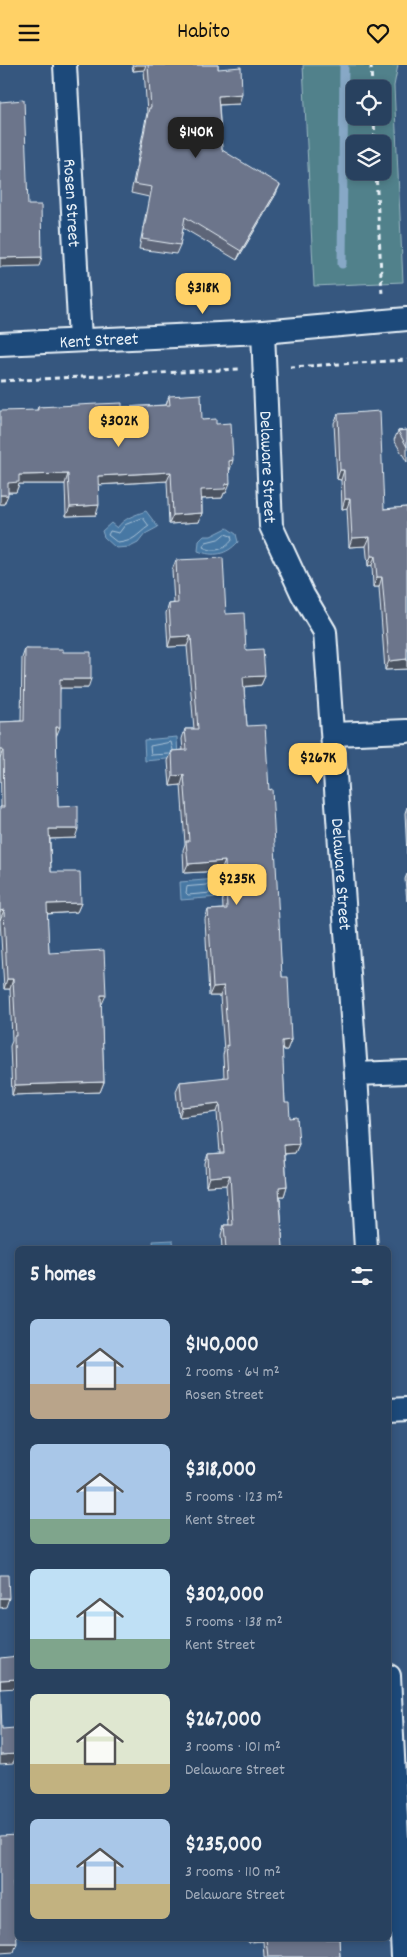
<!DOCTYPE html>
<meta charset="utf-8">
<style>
:root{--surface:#28415f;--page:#304865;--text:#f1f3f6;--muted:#a5afbd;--line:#445a74;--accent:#ffd166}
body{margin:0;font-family:Dekko,sans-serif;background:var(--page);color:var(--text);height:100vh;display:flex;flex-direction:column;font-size:19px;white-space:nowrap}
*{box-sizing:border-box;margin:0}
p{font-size:16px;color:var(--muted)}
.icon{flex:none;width:28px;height:28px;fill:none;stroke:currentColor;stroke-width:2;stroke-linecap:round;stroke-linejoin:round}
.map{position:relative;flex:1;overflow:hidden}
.panel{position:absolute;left:15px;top:1181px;width:376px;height:695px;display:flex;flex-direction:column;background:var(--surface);border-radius:8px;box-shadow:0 2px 8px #0003,0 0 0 1px var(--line)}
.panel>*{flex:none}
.fabs{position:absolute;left:346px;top:15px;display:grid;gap:10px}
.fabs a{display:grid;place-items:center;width:45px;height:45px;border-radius:8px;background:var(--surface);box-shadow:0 2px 8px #0003,0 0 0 1px var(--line);font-size:25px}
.price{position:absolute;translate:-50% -42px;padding:0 11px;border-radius:10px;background:var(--accent);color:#111;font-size:16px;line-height:32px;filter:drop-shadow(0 1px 2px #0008)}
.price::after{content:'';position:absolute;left:50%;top:30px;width:15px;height:11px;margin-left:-8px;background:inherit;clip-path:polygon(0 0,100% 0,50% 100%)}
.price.current{background:#222;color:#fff}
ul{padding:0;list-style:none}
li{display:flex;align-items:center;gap:15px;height:125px;padding:0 15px}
li span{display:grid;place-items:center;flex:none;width:140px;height:100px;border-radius:8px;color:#555}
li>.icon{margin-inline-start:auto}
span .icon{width:60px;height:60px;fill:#fffc;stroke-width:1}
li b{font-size:21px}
h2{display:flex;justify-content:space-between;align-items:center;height:60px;padding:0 15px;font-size:21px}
header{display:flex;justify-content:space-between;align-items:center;height:65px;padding:0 15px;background:var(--accent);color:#111;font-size:22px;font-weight:600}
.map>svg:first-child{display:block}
.green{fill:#51818b;stroke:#9cb9c2;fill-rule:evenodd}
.water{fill:#4778a4;stroke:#87a8c6}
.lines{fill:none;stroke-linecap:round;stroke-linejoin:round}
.shore{stroke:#a8c1d6;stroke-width:1}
.stream{stroke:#87a8c6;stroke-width:9}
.minor-casing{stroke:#e8f1f8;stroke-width:26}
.path{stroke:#e8f1f8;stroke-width:3;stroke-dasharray:5 4;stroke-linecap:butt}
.minor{stroke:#1f4a7a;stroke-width:22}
.wall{fill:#5d6578;stroke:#e8f1f8}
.shaded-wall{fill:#4c5261;stroke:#e8f1f8}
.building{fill:#6c758b;stroke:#e8f1f8}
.labels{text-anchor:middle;stroke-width:5;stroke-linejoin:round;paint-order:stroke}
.street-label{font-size:18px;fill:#e8f1f8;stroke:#1f4a7a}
</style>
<header><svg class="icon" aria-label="menu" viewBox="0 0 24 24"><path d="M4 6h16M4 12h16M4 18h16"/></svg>Habito<svg class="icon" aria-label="heart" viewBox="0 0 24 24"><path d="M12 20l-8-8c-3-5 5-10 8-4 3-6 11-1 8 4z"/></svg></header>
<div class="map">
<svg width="407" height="1892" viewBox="0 0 407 1892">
<rect width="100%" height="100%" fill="#36577f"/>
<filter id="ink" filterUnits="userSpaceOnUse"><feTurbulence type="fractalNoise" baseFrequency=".02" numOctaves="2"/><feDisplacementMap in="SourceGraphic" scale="10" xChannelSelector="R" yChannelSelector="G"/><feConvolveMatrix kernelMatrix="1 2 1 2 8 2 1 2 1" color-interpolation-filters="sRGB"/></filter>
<g filter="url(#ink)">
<path class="green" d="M303,0H398L394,21L403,217L314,221ZM355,24H382V51H355ZM355,79H382V106H355Z"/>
<path class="water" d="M146,446L158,462L145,469L138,478L130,482L116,483L104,472L102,466L111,458L117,463C124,453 135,450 146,446Z
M227,463L236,469L238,477C226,490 214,492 198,486L199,476L204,471H211Z
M177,672L178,693L145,696L144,675Z
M217,814L219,832L181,835L180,817Z
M173,1175L174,1184H154L153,1176Z"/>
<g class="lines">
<path class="shore" d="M143,453L149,461C136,470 135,476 118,478L108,470L110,466L119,468L125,460Z
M225,469L231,471L232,475C225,485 214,488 203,482L206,477L218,474Z
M169,689L151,690L150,681L171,677L173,685
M211,820L213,825L211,828L188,830L186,828L187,822Z"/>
<path class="stream" d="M342,199L344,0"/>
<defs>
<g id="minor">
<path id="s1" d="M65,0L80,274"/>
<path id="s2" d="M263,267L271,461L303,530L325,567L356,1009L366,1184"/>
<path id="s3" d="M0,279L263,267L407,254"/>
<path d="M333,669L407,666"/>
<path d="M356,1009L407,1007"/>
<path d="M389,1345L407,1344"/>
<path d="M389,1611L403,1892"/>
</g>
</defs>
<use href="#minor" class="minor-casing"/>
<path class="path" d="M371,0L372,24
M374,51L375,79
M376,106L382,230
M290,302L407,295
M0,316L239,304"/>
<use href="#minor" class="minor"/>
</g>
<path class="wall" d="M132,0H218V4L239,39L219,40L222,85L276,129L237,195L183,163L180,180L176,189L139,184L149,132L131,128L147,48L144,5L133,6Z
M169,331L202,355L216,359L230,405H229L226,428H224L222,433L202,434V448L199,457L169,459L167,416L98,420L96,450L66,451L65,419H19L16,427H8L4,439H0L38,342H122L166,340Z
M338,349L384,444L407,442V604L385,605L379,522H373L372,500L368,501L366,481L349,482L347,443L342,444L341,415L337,414L334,358Z
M407,365V397L394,375L398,366Z
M176,495L226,549L246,585L265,611L261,620L244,622L247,661L269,725L282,912L291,975L287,985H282L285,1038L299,1079L295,1088L285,1089L287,1121L284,1131H280L283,1184H222L221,1170L224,1160H229L226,1120L206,1121L205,1098L208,1089L220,1088L217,1047L179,1052L176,1026L180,1017L224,1013L223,990L224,986L220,931H209L205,854L208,845L223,844L221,806L184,808L183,785L185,779L181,720L170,721L168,696L172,686L183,685L182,674L185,664H194L187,581L168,582L166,548L169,539L174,538L172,505Z
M25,584L63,587L88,623H60L56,671L58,742L75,773L50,774L51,807L81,838L77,847L47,849L49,888L102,939L101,940L104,1017L100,1027L12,1030L10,981L12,976L10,924H4L0,855V742H1L0,657L21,656L22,593Z
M407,742V789L405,748Z
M407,809V836L405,814Z
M247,1874H339L340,1892H264L263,1876L248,1877Z"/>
<path class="shaded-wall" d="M135,0H146L144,5L133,6Z
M242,29L239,39L214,40L218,31Z
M280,120L276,129L237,195L241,186Z
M42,192L39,201L0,202V193Z
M233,395L230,405H226L229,396Z
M340,405H344L341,415L337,414Z
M171,407L167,416L95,420L98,411Z
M68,409L65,419H19L16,427H4L8,418L19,410Z
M230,418L226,428H224L222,433L198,434L201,425Z
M0,430H8L4,439H0Z
M345,434H350L347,443L342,444Z
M99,440L96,450L66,451L70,442Z
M202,448L199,457L169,459L173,450Z
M370,472L366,481L349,482L352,473Z
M371,491H375L372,500L368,501Z
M377,512H382L379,522H373Z
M191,571L187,581L168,582L171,572Z
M407,594V604L385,605L389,596Z
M265,611L261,620L239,622L243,612Z
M60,614H91L88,623H57Z
M56,662H60L56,672Z
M0,685H3L0,693Z
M184,710L181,720L170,721L173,711Z
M49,764H78L75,773L46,774Z
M225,796L221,806L184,808L188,799Z
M81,838L77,847L43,849L47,839Z
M4,845L0,855V846Z
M7,914H13L10,924H4Z
M224,921L220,931H209L213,922Z
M101,930H106L102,939L97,940Z
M291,975L287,985H279L282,976Z
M104,1017L100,1027L12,1030L15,1020Z
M220,1038L217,1047L179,1052L182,1042Z
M299,1079L295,1088L281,1089L284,1080Z
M230,1110L226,1120L206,1121L209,1112Z
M287,1121L284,1131H276L279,1122Z
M0,1533H9L6,1542L0,1543Z
M18,1614V1623L0,1624V1615Z
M17,1689L13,1698L0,1699V1690Z
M13,1817H18V1826H10Z
M249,1874H263V1876L248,1877Z
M0,1878H17L14,1887L0,1888Z"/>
<path class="building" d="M148,0H218V4L241,2L242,29L218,31L222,85L280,120L241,186L185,152L180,180L142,174L152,122L134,119L149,43H151Z
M24,35L28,140H41L42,192L0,193V37Z
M201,329L202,355L216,354V359L231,358L233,395L229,396L230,418L226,419L225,424L201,425L202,448L173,450L171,407L98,411L99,440L70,442L68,409L19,410V417L8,418V430H0V346L38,345V342L97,339L122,338V342L170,340L169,331Z
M380,346L384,444L407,442V594L389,596L382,512H377L375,491H371L370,472L352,473L350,434H345L344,405H340L338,349Z
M407,365V382L398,366Z
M223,493L226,549L244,548L246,585L263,584L265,611L243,612L247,661L265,660L269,725L272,724L282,912H288L291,975L282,976L285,1038H289L290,1053L297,1052L299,1079L284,1080L287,1121L279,1122L283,1184H226L224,1160H233L230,1110L209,1112L208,1089L224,1088L220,1038L182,1042L180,1017L228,1012L226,980L228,981L224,921L213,922L208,845L227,844L225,796L188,799L186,776H189L184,710L173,711L172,686L187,685L185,664H198L191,571L171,572L169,539L178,538L176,495Z
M25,584H63V587H91V614H60V662H56L58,742L78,741V764H49L51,807H80L81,838L47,839L49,888L104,885L106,930H101L104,1017L15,1020L14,971H16L13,914H7L4,845L0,846V742H4L3,685H0V657L24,656Z
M0,1510H8L9,1533H0Z
M18,1591V1614L0,1615L2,1664L15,1663L17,1689L0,1690V1593Z
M18,1770V1817H13L17,1878H0V1771Z
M266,1874H339L340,1892H268Z"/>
</g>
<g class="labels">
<g class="street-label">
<text dy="6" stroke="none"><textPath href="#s1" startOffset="138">Rosen Street</textPath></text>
<text dy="6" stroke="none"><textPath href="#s3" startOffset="99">Kent Street</textPath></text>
<text dy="6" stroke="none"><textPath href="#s2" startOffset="135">Delaware Street</textPath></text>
<text dy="6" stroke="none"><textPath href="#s2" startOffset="556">Delaware Street</textPath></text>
</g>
</g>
</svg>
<div class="fabs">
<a><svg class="icon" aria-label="locate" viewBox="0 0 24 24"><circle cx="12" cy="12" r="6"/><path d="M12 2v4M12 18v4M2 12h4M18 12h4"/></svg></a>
<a><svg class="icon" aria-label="layers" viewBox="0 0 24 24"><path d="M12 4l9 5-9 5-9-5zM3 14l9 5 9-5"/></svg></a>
</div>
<b class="price current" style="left:196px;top:94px">$140K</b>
<b class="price" style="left:203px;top:250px">$318K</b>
<b class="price" style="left:119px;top:383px">$302K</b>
<b class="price" style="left:318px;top:720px">$267K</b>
<b class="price" style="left:237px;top:841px">$235K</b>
<section class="panel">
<h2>5 homes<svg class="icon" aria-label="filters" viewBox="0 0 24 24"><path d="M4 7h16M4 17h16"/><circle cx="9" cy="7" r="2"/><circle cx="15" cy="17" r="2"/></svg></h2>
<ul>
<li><span style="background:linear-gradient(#a9c7e8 65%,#b9a48a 0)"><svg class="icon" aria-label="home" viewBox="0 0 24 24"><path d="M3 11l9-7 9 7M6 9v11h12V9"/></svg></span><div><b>$140,000</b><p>2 rooms · 64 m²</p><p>Rosen Street</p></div></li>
<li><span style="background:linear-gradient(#a9c7e8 75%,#7fa58c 0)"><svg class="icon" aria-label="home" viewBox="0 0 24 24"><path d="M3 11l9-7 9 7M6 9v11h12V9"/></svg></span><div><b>$318,000</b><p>5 rooms · 123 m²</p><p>Kent Street</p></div></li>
<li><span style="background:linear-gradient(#bfe0f5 70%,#7fa58c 0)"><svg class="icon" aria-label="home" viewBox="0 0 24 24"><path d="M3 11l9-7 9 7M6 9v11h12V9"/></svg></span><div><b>$302,000</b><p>5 rooms · 138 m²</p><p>Kent Street</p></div></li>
<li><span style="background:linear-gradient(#dfe7d0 70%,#c2b280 0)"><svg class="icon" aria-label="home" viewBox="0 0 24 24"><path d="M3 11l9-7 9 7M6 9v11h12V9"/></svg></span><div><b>$267,000</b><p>3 rooms · 101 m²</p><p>Delaware Street</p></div></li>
<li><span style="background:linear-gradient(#a9c7e8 65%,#c2b280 0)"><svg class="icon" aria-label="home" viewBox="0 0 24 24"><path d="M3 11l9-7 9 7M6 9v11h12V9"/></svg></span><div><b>$235,000</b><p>3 rooms · 110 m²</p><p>Delaware Street</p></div></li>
</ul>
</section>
</div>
